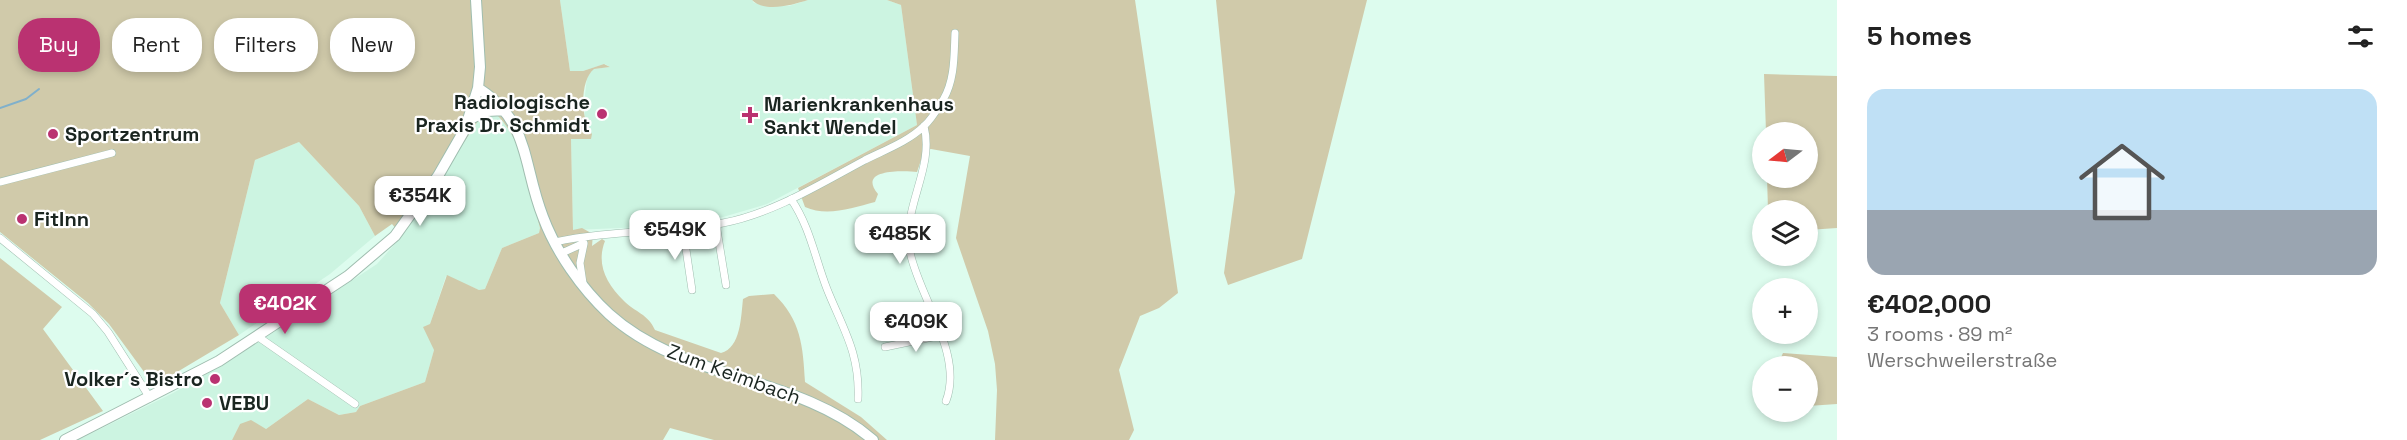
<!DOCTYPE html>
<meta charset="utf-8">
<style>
:root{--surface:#fff;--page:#f2f2f2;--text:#222;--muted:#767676;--accent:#ba3271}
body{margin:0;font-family:"Space Grotesk",sans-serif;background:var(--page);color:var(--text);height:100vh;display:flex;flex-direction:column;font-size:22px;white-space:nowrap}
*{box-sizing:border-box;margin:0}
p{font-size:20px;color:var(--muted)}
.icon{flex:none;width:33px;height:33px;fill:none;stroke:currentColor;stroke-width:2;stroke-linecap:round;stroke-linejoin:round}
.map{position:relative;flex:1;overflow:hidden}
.panel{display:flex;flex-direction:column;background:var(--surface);width:570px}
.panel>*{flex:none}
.hud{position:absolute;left:18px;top:18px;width:570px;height:54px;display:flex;gap:12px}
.needle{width:39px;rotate:254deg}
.tools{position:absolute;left:1752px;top:122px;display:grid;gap:12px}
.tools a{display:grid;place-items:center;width:66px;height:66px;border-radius:50%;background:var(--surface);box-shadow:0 3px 9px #0003;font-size:30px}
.price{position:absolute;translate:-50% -51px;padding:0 14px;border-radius:12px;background:#fff;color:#222;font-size:20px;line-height:39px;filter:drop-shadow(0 2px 3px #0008)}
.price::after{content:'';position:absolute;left:50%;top:36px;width:18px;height:14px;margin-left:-9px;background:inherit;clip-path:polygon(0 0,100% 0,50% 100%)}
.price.on{background:var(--accent);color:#fff}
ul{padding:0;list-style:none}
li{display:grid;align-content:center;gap:12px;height:318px;padding:0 30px}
li span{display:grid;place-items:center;height:186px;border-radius:18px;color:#555}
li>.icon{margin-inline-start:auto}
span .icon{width:108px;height:108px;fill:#fffc;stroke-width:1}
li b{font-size:26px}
h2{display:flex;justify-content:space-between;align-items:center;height:72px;padding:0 30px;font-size:26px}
.chip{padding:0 21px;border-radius:24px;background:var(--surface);box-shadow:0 3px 9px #0003;font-size:21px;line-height:54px}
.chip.on{background:var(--accent);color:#fff}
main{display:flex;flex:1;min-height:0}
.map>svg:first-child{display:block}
.built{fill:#ccf4e1}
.green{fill:#d0caaa}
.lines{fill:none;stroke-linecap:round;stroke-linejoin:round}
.stream{stroke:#80b0cb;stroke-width:2}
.street-casing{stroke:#9fbdaf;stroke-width:8}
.secondary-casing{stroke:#9fbdaf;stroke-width:12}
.street{stroke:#fff;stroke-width:7}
.secondary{stroke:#fff;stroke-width:10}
.poi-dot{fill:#ba3271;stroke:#fff;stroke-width:2}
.labels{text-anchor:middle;stroke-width:4.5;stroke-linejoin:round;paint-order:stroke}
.poi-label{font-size:20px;font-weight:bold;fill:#1a2520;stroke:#fff;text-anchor:start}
.street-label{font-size:20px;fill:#1a2520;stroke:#fff}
</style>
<main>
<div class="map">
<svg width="1837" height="440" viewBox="0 0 1837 440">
<rect width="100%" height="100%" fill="#ddfcee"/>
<path class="built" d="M560,0H752L754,3L789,6L808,0H887L901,5L917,125L767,204L723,217L668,226L573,230L571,139L592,134L586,127L584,104L587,77L593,69L610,67L605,64L583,71H570Z
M496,113L508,125L516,139L540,228L539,233L502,248L485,289L479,290L446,276L430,324L434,350L425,382L360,406L356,412L339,415L308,399L266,429L240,424L232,440H78L173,393L231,360L377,264L402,236L482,115Z
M299,142L359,206L375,236L330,274L239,335L220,303L255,160Z"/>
<path class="green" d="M0,0H560L570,71H583L604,64L610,67L594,69C579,81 581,121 592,134L591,139H571L573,230L582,228L593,234L592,246L602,239L605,241C596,264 606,283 624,301C635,312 648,314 655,330L721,353C741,348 741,316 743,299L749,296L774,294C801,320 803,346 805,382L861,417L887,440H714L670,428L663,440H232L240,424L251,420L266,429L308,399L339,415L356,412L360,406L425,382L434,350L423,327L430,324L447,275L479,290L485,289L502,248L539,233L540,228C530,189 525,142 496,114L482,115L402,236L392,224L375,236L359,206L299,142L255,160L220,303L239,335L157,384L150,380L109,324L88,303L0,232Z
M752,0H808C792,5 765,13 752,0Z
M887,0H1135L1178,293L1159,308L1140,316L1119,370L1134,430L1129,440H995L997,390L995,364L988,331L956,238L970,156L931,149L924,151L917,172C906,171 856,168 878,194L875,202C852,208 827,217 805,207L798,188L917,125L901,5Z
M1216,0H1367L1302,259L1228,285L1224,273L1235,192Z
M1764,74L1837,76V228L1808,230V210H1768L1767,177H1808V132H1766Z
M0,258L62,307L43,329L103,411L40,440H0Z
M1783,353L1837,357V404L1808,406V366H1777Z"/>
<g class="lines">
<path class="stream" d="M0,108L26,99L39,89"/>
<defs>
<path id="street" d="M924,126C935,169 901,208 910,252C919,297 964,354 946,401
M0,182L112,153
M791,199C810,227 815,258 827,289C843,329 860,353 858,399
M716,224L726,285
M683,229L692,290
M0,238L93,314L108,332L150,398
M555,242C611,230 668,233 723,223C774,213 820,184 865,160C885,150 909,141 924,126C932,119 938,108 943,100C955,80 954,55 955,33
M562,253L584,243
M583,283L580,263L584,244
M257,336L355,404
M885,347L942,335"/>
<path id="secondary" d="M478,88C531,122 522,164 543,217C556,252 582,289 609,314C684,382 797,374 873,440
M468,120L487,111L506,110
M65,440L219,361L348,276L395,236L438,176L465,129L478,88L480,67L476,0"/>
</defs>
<use href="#street" class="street-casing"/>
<use href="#secondary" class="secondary-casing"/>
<use href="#street" class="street"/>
<use href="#secondary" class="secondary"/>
</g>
<g class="poi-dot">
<circle cx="602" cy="114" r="6"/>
<path d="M747 106h6v6h6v6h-6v6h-6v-6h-6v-6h6z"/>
<circle cx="53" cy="134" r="6"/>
<circle cx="22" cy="219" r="6"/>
<circle cx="215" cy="379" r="6"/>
<circle cx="207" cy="403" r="6"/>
</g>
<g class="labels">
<g class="poi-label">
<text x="590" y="109" text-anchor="end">Radiologische<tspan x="590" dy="23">Praxis Dr. Schmidt</tspan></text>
<text x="764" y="111">Marienkrankenhaus<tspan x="764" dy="23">Sankt Wendel</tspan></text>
<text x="65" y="141">Sportzentrum</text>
<text x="34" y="226">FitInn</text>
<text x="203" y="386" text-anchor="end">Volker´s Bistro</text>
<text x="219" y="410">VEBU</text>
</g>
<g class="street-label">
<text transform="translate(734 374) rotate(20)" y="7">Zum Keimbach</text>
</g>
</g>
</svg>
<div class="tools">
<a><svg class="needle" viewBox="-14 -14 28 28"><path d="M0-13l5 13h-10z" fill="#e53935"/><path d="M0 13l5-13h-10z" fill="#767676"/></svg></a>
<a><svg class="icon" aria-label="layers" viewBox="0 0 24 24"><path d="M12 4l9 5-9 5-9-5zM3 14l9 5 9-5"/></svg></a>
<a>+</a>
<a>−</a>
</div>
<b class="price" style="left:420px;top:227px">€354K</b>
<b class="price" style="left:675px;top:261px">€549K</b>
<b class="price" style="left:900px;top:265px">€485K</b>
<b class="price on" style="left:285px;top:335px">€402K</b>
<b class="price" style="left:916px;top:353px">€409K</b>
<div class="hud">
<a class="chip on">Buy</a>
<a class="chip">Rent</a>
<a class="chip">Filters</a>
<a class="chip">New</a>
</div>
</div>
<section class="panel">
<h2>5 homes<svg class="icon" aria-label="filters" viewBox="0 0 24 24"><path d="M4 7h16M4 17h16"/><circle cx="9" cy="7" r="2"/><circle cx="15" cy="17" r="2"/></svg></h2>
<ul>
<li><span style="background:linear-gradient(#bfe0f5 65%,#9aa5b1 0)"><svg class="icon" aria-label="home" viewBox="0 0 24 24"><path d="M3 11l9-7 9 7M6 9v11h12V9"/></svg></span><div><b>€402,000</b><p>3 rooms · 89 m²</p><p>Werschweilerstraße</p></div></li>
</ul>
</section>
</main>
